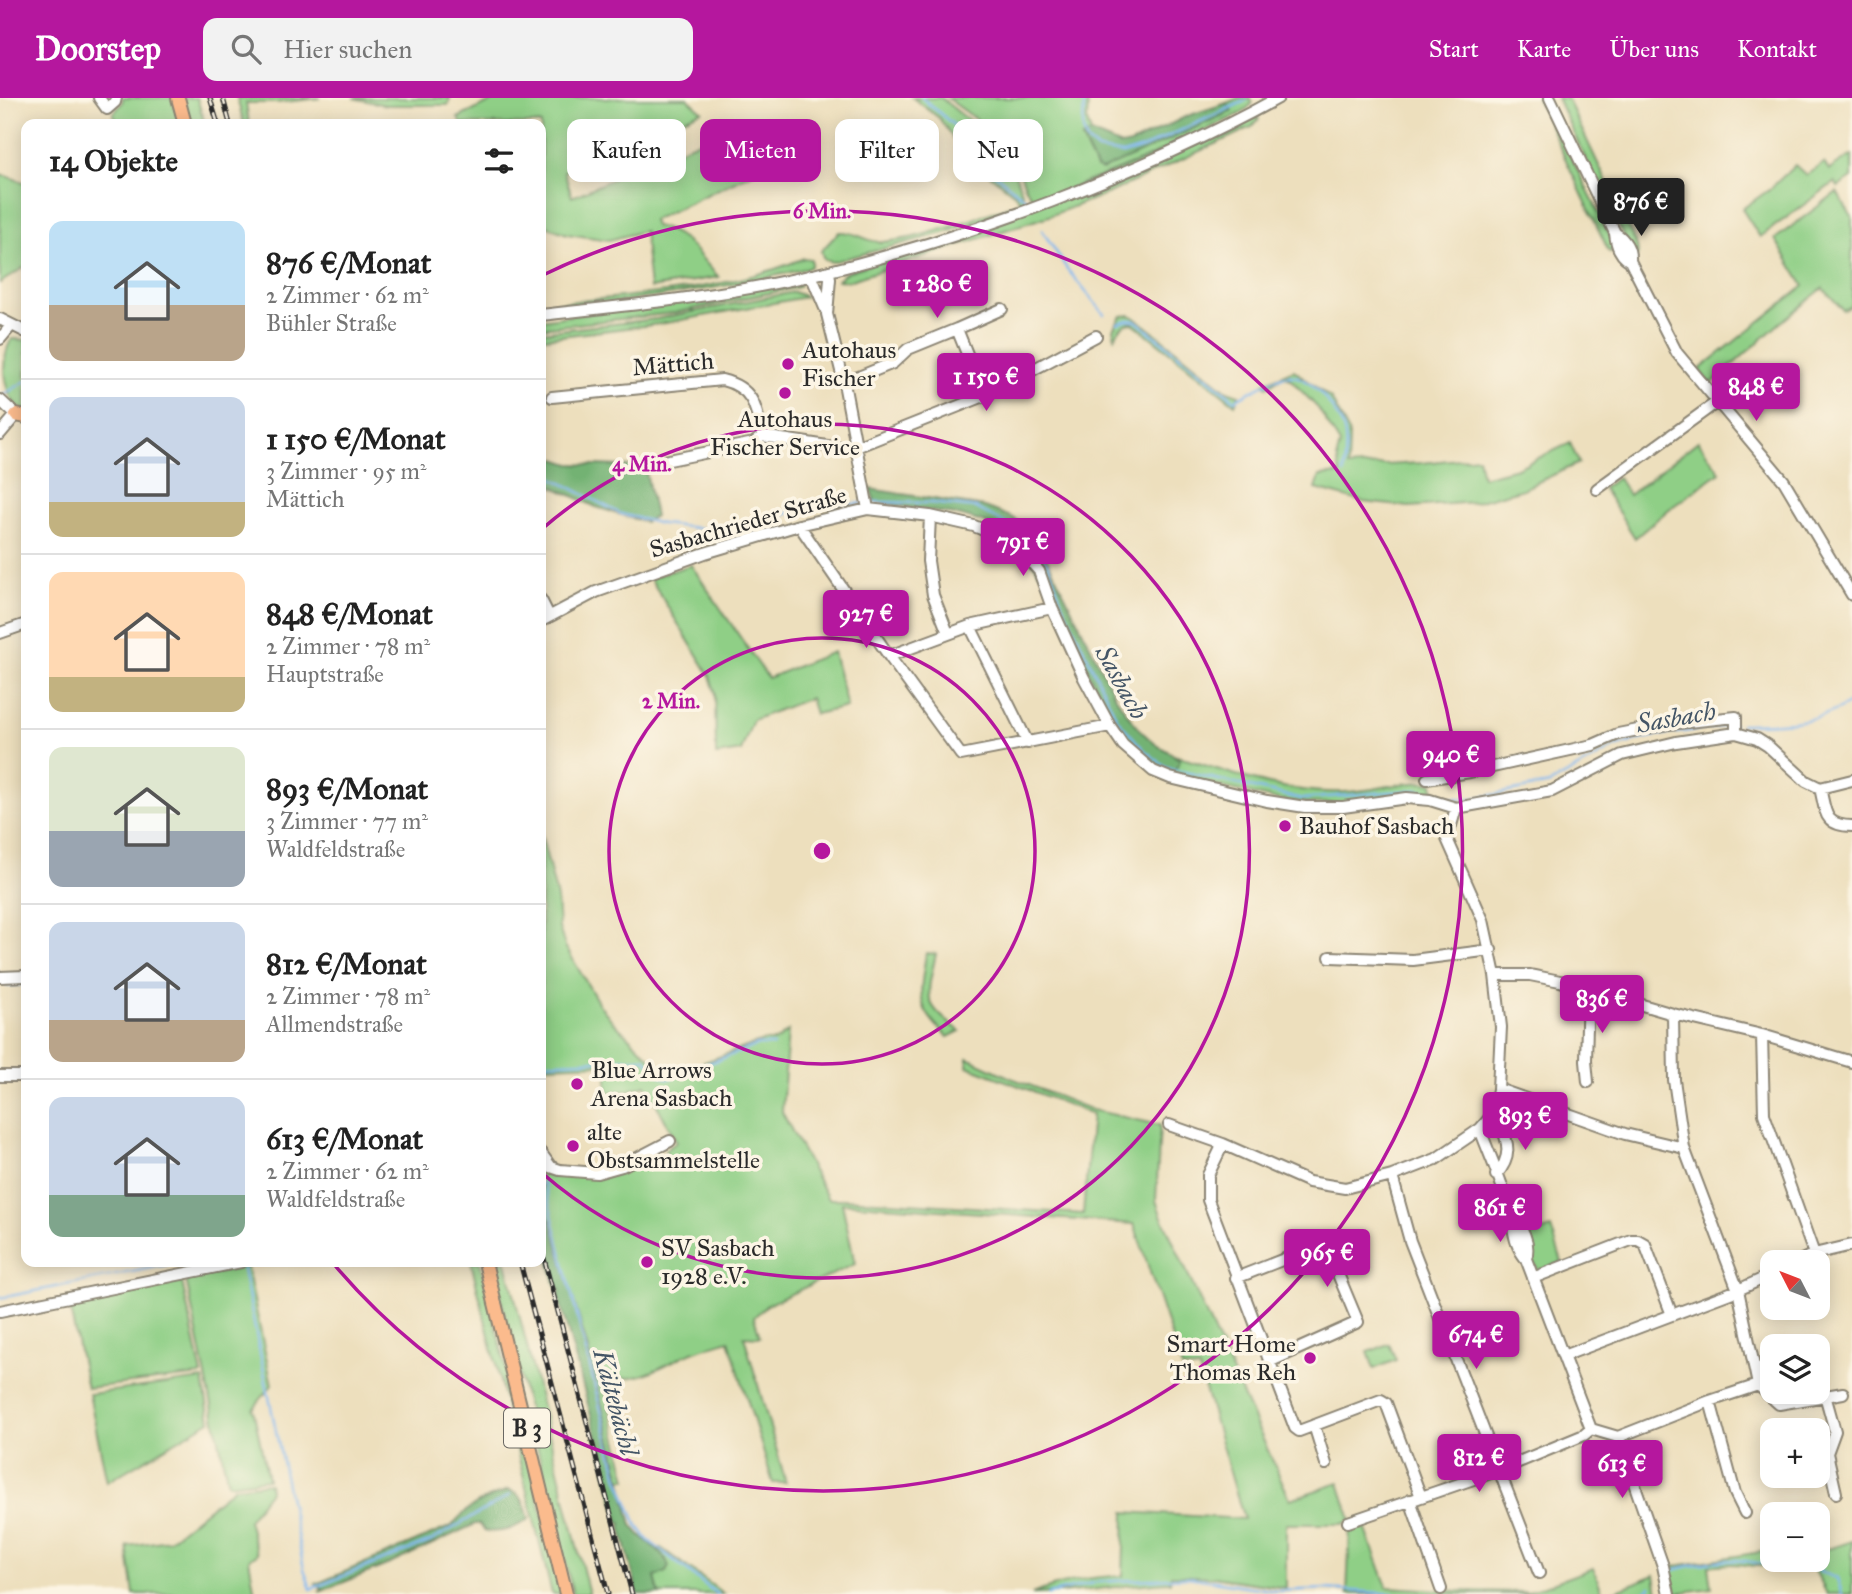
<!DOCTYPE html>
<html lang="de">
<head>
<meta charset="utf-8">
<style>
	:root { --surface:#fff; --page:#f2f2f2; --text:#222; --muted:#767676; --line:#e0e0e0; --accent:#b5179e }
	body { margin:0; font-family:"IM FELL Great Primer",serif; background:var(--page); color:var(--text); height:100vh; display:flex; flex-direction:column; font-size:26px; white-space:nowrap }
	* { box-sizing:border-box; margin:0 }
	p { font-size:23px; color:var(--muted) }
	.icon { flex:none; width:38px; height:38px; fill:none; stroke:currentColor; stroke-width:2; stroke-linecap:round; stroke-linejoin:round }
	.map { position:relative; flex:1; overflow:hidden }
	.panel { position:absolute; left:21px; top:21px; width:525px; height:1148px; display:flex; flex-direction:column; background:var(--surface); border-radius:14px; box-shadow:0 4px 18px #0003 }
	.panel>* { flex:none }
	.top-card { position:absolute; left:567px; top:21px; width:665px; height:63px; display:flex; gap:14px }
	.needle { width:46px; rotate:312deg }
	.tools { position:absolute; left:1760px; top:1152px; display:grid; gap:14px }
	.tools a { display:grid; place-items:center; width:70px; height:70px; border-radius:14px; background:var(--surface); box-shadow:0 4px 18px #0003; font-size:35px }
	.price { position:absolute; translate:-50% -60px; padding:0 16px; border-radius:7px; background:var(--accent); color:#fff; font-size:23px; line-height:46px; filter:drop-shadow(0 2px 4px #0008) }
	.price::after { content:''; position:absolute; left:50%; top:42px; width:21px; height:16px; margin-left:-10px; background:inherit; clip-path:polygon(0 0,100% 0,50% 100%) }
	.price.selected { background:#222; color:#fff }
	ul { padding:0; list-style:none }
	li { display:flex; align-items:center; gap:21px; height:175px; padding:0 28px }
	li+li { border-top:2px solid var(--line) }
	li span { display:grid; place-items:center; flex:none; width:196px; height:140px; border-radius:14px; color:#555 }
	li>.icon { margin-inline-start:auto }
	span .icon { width:84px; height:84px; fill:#fffc; stroke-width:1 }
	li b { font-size:30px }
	h2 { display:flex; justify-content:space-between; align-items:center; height:84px; padding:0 28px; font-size:30px }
	.pill { padding:0 24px; border-radius:14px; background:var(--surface); box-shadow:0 4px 18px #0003; font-size:24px; line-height:63px }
	.pill.selected { background:var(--accent); color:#fff }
	header { display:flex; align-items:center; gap:42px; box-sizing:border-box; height:98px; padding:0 35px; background:var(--accent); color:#fff }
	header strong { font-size:33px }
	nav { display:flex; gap:38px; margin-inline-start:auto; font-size:24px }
	.search { width:490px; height:63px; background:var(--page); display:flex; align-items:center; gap:18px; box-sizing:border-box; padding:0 24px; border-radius:14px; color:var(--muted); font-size:26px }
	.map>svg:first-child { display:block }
	.green { fill:#8fcf86; stroke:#5d7d58; stroke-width:2 }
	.forest { fill:#73b273; stroke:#4f6e4f; stroke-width:2 }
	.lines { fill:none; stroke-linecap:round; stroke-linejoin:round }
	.stream { stroke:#7fb6ee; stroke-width:2.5 }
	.minor-casing { stroke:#8c8574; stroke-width:14 }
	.major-casing { stroke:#8c8574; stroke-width:16 }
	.minor { stroke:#fff; stroke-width:10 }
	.major { stroke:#fbbb8d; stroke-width:12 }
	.rail-casing { stroke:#2b2b2b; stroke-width:5 }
	.rail { stroke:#fcf5e5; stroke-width:2.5; stroke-dasharray:8; stroke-linecap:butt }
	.ring { fill:none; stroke:#b5179e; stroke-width:3.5 }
	.poi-dot { fill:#b5179e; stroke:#fcf5e5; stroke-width:2.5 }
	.labels { text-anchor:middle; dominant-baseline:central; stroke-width:7; stroke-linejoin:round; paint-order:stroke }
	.shield { fill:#fcf5e5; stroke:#6a6863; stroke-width:2 }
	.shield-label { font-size:23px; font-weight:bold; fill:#2b2b2b }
	.poi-label { font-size:24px; fill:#2b2b2b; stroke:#fcf5e5; text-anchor:start }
	.street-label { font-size:24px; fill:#2b2b2b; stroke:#fcf5e5 }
	.water-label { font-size:26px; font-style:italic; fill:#456; stroke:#fcf5e5 }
	.centre { fill:#b5179e; stroke:#fcf5e5; stroke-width:3.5 }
	.ring-label { font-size:21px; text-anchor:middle; font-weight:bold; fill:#b5179e; stroke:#fcf5e5; stroke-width:7; stroke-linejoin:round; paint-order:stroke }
</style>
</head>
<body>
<header>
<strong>Doorstep</strong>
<div class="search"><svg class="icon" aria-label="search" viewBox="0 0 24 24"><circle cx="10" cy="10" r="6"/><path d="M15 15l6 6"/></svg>Hier suchen</div>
<nav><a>Start</a><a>Karte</a><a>Über uns</a><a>Kontakt</a></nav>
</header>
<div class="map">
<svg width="1852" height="1496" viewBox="0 0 1852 1496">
	<rect width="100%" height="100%" fill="#fcf5e5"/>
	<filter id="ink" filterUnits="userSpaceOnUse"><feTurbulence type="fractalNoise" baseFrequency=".0143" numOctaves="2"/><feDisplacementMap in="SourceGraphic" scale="14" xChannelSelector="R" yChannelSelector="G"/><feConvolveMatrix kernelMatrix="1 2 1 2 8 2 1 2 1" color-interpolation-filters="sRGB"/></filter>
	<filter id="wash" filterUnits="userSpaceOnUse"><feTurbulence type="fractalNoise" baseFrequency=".00686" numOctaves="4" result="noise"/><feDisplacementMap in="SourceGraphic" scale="28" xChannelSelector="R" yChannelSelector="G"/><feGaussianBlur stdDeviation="1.57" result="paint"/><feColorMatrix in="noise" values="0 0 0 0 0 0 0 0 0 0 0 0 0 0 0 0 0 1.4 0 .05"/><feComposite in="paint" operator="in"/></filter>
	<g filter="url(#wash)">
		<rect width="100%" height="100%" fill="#eddfbd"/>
		<path class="green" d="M123 0H172L180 26H119L113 16 122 5Z
			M184 0H197L205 26H191Z
			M237 0H321L276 5H246L249 26H244Z
			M353 0H450L448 7H386Z
			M499 0H687L702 13 564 73 572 99 724 32 767 68 653 122 655 128C689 135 696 157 719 179L650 190 644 133 609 142 567 136 541 126V26H462L458 20Z
			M913 0H941L994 43 1010 62 1025 103 1022 109 944 135 832 164 824 162 821 153 839 134C856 133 867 144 880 144 919 143 982 117 1021 104L1015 96 966 59 939 20Z
			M947 0H1088L1087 23 1091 35 1082 41 1096 70 1231 12 1227 5 1239 0H1250L1252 6 1242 15 1142 62 1038 103C1023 95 1022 74 1014 60 1000 34 969 17 947 0Z
			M1537 0H1542L1615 148 1611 154H1609Z
			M1557 0H1567L1637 148 1638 158 1635 159 1600 92Z
			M1255 18 1259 21 1252 29 1109 95 1049 118 848 183 838 182 846 174 931 148Z
			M1852 57V80L1838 89 1835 84 1760 139 1742 111 1770 91 1795 67 1806 77 1824 65 1829 72Z
			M0 76 26 85V168L0 185Z
			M1837 94 1852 119V207L1843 212 1823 190 1780 225 1711 286 1699 272 1804 188 1775 141Z
			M804 160 811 161V168L808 170C720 192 631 203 541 213V207C628 197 723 195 804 160Z
			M793 185 800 187 798 189 674 215 541 230V222Z
			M794 194 806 199 660 226 543 240V234L657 221Z
			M1130 217 1145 227 1227 293 1239 297 1235 306 1133 225C1123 225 1119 231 1115 239L1113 231 1121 218Z
			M12 241 26 242V313C0 302 0 258 12 241Z
			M1294 272 1331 301 1349 335 1348 369 1421 365 1478 359 1482 379 1517 370 1570 345 1579 365 1523 391 1476 404 1409 409 1363 404 1316 391 1320 378 1340 376 1337 358 1340 346 1318 310 1289 280 1282 279 1267 289 1264 285Z
			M1698 343 1720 374 1668 412 1635 440 1603 390 1618 380 1629 397Z
			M691 467 768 580 833 554 847 609 815 616 810 600 753 622 741 653 716 657 715 594 710 578 650 480Z
			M1177 658C1232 676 1287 697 1346 694 1376 693 1403 682 1433 685L1434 699 1340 706 1307 705 1273 701 1167 676 1180 663Z
			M541 736 557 800 559 830 565 848 599 906 613 924 660 969 668 974H677L763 943H776L788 933 782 1014 828 1101H843L1083 1116 1092 1016 967 968 968 960 1009 979 1092 1012 1160 1027 1156 1102 1161 1117 1290 1401 1339 1385 1351 1422 1343 1426H1286V1490L1213 1479 1171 1477 1170 1484C1124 1486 1078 1496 1032 1496 1063 1484 1090 1478 1123 1478L1125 1414 1244 1421 1199 1271 1182 1270 1134 1126 842 1105 855 1166 767 1207 754 1219 760 1239 744 1238 786 1385H773L729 1242C713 1247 695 1252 681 1259 654 1273 633 1286 601 1278L627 1381H621L588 1252 545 1115 541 1116V1064L551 1073 600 1079 655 1056 663 1064 668 1061 665 1052 677 1044 646 987 626 993 607 994V966L541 968Z
			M926 855 936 856C926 901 922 905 960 933L948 939C914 908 920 898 926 855Z
			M1551 1130 1562 1164 1539 1173 1533 1164 1529 1138Z
			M471 1164H480L562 1496H552Z
			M492 1164H506L589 1496H573Z
			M247 1169 272 1287 253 1311 268 1381 228 1386 186 1181Z
			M182 1184 202 1277 87 1290 69 1207Z
			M1389 1246 1396 1262 1374 1271 1368 1254Z
			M203 1281 210 1323 107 1384 89 1296Z
			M269 1385 270 1393 248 1422 257 1456 249 1461 255 1496H134L127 1448 169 1442 235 1389Z
			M1362 1421 1387 1489 1458 1493 1528 1494 1593 1470 1603 1496H1347L1350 1428Z
			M1852 1443V1496H1827L1809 1461H1818V1447L1828 1451Z
			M661 1450 724 1496H659L655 1479 666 1461 659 1455Z
			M1773 1452V1461H1781C1766 1473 1749 1466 1731 1466 1724 1466 1716 1467 1709 1468L1712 1490 1676 1495 1669 1469Z
			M1655 1477 1658 1496H1607Z"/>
		<path class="forest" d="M1227 5 1232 13 1102 72 1096 70 1082 40 1091 35 1121 48 1131 46 1187 18Z
			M541 356 570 366 645 369 655 418 645 424 596 409 541 383Z
			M870 391 985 409 1011 419 1024 428 1042 451 1115 598C1126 614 1137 631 1152 643 1160 651 1174 654 1180 663L1176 670 1167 676 1158 672 1128 645 1112 622 1079 557 1051 491 1014 439 992 427 962 418 875 404Z
			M545 1115 551 1123 588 1252 632 1427C642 1443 663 1452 669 1468L666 1474 655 1479 659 1496H638L621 1429 622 1425 619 1424 605 1370 607 1366 604 1365 558 1197 560 1195 559 1190H556L541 1131V1116Z
			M509 1392C523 1396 525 1408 529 1421 514 1431 503 1435 485 1433L479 1426H475L392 1465 319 1494 323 1492 316 1486 452 1428C466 1408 487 1400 509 1392Z"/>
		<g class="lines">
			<path class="stream" d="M922 0 957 30 970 56 1027 102
				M1084 0 1083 32 1087 43 1098 52 1123 56 1143 50 1247 2
				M1042 132 1067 171 1104 216
				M1118 225 1128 222 1136 223 1235 302C1251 294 1271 280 1289 278 1311 276 1339 315 1344 333 1348 345 1344 364 1344 376
				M0 299 26 283
				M541 374 621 416 662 426 714 432 799 412 863 405
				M869 404 931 405 976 410 1018 432 1048 466 1062 506 1117 621 1144 652 1167 670 1302 701 1417 692 1449 700 1471 701 1550 686 1616 648 1658 637 1734 627
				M1741 626C1784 625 1814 627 1852 604
				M7 888 26 886
				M541 965 645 960 657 975 667 981 758 947H773
				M541 1085 544 1086 618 1380 637 1427 648 1442 717 1496
				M243 1171 304 1471 311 1491 431 1443 510 1397
				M0 1200 182 1164
				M1814 1461 1820 1474 1837 1480 1842 1496
				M1673 1472C1696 1466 1723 1460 1746 1463 1756 1465 1765 1467 1774 1461
				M1048 1496 1097 1484 1188 1479 1276 1493 1326 1491 1395 1496
				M1642 1496 1651 1489"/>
		</g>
	</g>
	<g filter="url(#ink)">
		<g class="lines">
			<defs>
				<path id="minor" d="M99 0 107 11 115 4 116 0
					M1550 0 1615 135C1625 141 1631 151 1630 163L1677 255 1784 383 1852 497
					M1615 135C1616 146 1619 157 1630 163
					M829 173 830 181 827 216 844 285 868 411
					M811 177 825 210
					M541 217C632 207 724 198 813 177 969 140 1138 77 1278 0
					M0 221 26 234
					M957 231 1002 211
					M0 241 11 228
					M844 285 893 265 908 251 957 231 984 298
					M552 299 722 282C754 290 756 309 762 338L754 345 654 365
					M0 302 16 317 0 336
					M762 338 847 351 856 349 984 298 1096 238
					M1597 391 1717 304
					M930 418 928 463 933 497 948 535
					M799 427 889 558 961 657 1110 628
					M541 502 549 518
					M541 523 596 494 705 455 799 427 868 411 930 418 974 428 1013 444 1039 473 1052 510 1084 580 1110 628 1123 647 1153 673 1170 680 1267 703 1305 709H1343L1407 700 1430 702 1456 710 1552 693 1622 657 1676 644 1736 635 1757 641 1768 648 1806 683 1820 690 1852 682
					M970 528 1028 645
					M0 535 26 526
					M889 558 970 528 1052 510
					M1427 681 1470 674 1593 647 1618 636 1668 626 1736 619V635
					M1820 690C1826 713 1823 728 1852 728
					M1330 859 1413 862 1491 852
					M1495 877H1530L1560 883 1673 916 1762 937 1852 964
					M0 879 26 878
					M1762 937 1764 1016 1814 1156
					M0 978H26
					M1588 984 1586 963 1588 892
					M1498 991 1625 1036 1684 1050
					M1169 1027 1223 1046 1309 1084 1345 1090 1392 1078 1436 1061 1480 1031 1493 1016 1498 991 1501 929 1495 877 1483 822 1447 741 1456 710
					M1480 1031C1490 1059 1504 1087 1510 1115 1515 1134 1513 1145 1526 1161L1591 1331
					M1223 1046 1208 1077V1102L1295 1330 1299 1333 1381 1302 1386 1305 1421 1399
					M541 1055 551 1069 560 1072 597 1075 622 1068 670 1043
					M1496 1077C1512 1060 1509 1045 1500 1025
					M1392 1078 1410 1143 1539 1475
					M1511 1116C1522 1130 1531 1143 1526 1161
					M1798 1164 1814 1156 1852 1147
					M1236 1180 1325 1145 1358 1224 1269 1264
					M1533 1180 1631 1142H1638L1645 1146 1672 1217
					M0 1213 241 1164
					M1563 1258 1738 1192 1773 1176
					M1755 1272 1773 1265
					M1758 1287 1779 1306 1843 1295
					M1825 1297 1835 1333 1827 1355 1836 1395
					M1710 1303 1735 1395 1745 1415
					M1314 1327 1326 1366
					M1591 1331 1618 1339
					M1618 1339 1710 1303 1758 1287 1738 1192 1684 1050 1674 982 1673 916
					M1618 1339 1663 1468 1669 1496
					M1410 1402 1441 1491
					M1348 1424 1497 1373 1584 1337 1591 1331"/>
				<path id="major" d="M178 0 185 26
					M16 317 26 319
					M485 1164 566 1496"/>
			</defs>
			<use href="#minor" class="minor-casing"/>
			<use href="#major" class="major-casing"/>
			<use href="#minor" class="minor"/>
			<use href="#major" class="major"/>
			<defs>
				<path id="rail" d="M210 0 218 26
					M223 0 230 26
					M541 1149 632 1496
					M520 1164 608 1496"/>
			</defs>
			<use href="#rail" class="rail-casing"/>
			<use href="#rail" class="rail"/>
		</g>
	</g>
	<g class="ring">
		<circle cx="822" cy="753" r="213"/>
		<path d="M542 431A427 427 0 1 1 542 1075"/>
		<path d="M541 178A640 640 0 1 1 332 1164"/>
	</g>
	<g class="poi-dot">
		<circle cx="788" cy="266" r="7"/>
		<circle cx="785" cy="295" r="7"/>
		<circle cx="1285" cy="728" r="7"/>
		<circle cx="577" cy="986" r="7"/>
		<circle cx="573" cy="1048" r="7"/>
		<circle cx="647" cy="1164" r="7"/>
		<circle cx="1310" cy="1260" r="7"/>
	</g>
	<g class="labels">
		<rect class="shield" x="504" y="1310.5" width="46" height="39" rx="5"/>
		<g class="shield-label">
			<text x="527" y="1330">B 3</text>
		</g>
		<g class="poi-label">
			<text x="802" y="252">Autohaus<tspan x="802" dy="28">Fischer</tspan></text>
			<text x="785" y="321" text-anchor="middle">Autohaus<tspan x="785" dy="28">Fischer Service</tspan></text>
			<text x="1299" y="728">Bauhof Sasbach</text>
			<text x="591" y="972">Blue Arrows<tspan x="591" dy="28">Arena Sasbach</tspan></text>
			<text x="587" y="1034">alte<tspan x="587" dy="28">Obstsammelstelle</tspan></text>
			<text x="661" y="1150">SV Sasbach<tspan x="661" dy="28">1928 e.V.</tspan></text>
			<text x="1296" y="1246" text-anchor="end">Smart Home<tspan x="1296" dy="28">Thomas Reh</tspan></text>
		</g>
		<g class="street-label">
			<text transform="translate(673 266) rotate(-5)">Mättich</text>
			<text transform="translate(748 424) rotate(-16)">Sasbachrieder Straße</text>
		</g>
		<g class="water-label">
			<text transform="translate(1122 584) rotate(61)">Sasbach</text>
			<text transform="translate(1676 619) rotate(-10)">Sasbach</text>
			<text transform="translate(616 1304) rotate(75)">Kältebächl</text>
		</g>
	</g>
	<circle cx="822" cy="753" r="10" class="centre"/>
	<g class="ring-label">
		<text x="822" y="120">6 Min.</text>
		<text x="642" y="373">4 Min.</text>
		<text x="671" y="610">2 Min.</text>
	</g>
</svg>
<div class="tools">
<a><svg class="needle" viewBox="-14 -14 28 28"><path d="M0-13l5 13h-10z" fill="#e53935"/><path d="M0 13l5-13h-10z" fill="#767676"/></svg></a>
<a><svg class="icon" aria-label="layers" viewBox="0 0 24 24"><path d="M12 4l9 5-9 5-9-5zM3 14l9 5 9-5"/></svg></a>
<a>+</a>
<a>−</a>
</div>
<b class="price selected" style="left:1641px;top:140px">876 €</b>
<b class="price" style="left:937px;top:222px">1 280 €</b>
<b class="price" style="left:986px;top:315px">1 150 €</b>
<b class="price" style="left:1756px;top:325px">848 €</b>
<b class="price" style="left:1023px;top:480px">791 €</b>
<b class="price" style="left:866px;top:552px">927 €</b>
<b class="price" style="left:1451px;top:693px">940 €</b>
<b class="price" style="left:1602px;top:937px">836 €</b>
<b class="price" style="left:1525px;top:1054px">893 €</b>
<b class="price" style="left:1500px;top:1146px">861 €</b>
<b class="price" style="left:1327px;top:1191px">965 €</b>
<b class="price" style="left:1476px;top:1273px">674 €</b>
<b class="price" style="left:1479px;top:1396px">812 €</b>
<b class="price" style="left:1622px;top:1402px">613 €</b>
<div class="top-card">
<a class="pill">Kaufen</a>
<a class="pill selected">Mieten</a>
<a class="pill">Filter</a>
<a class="pill">Neu</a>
</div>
<section class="panel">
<h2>14 Objekte<svg class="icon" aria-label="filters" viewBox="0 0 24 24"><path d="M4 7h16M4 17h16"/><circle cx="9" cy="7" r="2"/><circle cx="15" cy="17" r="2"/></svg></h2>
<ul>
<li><span style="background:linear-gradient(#bfe0f5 60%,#b9a48a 0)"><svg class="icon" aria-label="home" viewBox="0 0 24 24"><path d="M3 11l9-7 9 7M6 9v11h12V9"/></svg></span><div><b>876 €/Monat</b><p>2 Zimmer · 62 m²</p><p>Bühler Straße</p></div></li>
<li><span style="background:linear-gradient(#c9d6e8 75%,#c2b280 0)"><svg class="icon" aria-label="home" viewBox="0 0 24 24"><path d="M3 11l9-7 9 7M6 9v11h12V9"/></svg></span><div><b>1 150 €/Monat</b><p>3 Zimmer · 95 m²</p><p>Mättich</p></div></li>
<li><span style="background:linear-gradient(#ffd9b3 75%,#c2b280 0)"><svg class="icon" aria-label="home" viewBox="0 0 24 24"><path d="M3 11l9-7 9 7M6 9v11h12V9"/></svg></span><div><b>848 €/Monat</b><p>2 Zimmer · 78 m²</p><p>Hauptstraße</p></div></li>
<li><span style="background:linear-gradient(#dfe7d0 60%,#9aa5b1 0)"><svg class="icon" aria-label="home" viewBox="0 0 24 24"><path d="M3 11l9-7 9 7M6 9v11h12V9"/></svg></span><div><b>893 €/Monat</b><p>3 Zimmer · 77 m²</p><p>Waldfeldstraße</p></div></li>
<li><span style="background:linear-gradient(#c9d6e8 70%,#b9a48a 0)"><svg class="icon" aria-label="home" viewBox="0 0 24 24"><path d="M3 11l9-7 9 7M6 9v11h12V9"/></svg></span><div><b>812 €/Monat</b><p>2 Zimmer · 78 m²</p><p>Allmendstraße</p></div></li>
<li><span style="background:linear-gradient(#c9d6e8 70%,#7fa58c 0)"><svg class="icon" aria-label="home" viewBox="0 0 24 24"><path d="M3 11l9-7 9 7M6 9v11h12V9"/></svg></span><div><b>613 €/Monat</b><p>2 Zimmer · 62 m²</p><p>Waldfeldstraße</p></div></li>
</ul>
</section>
</div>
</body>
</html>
